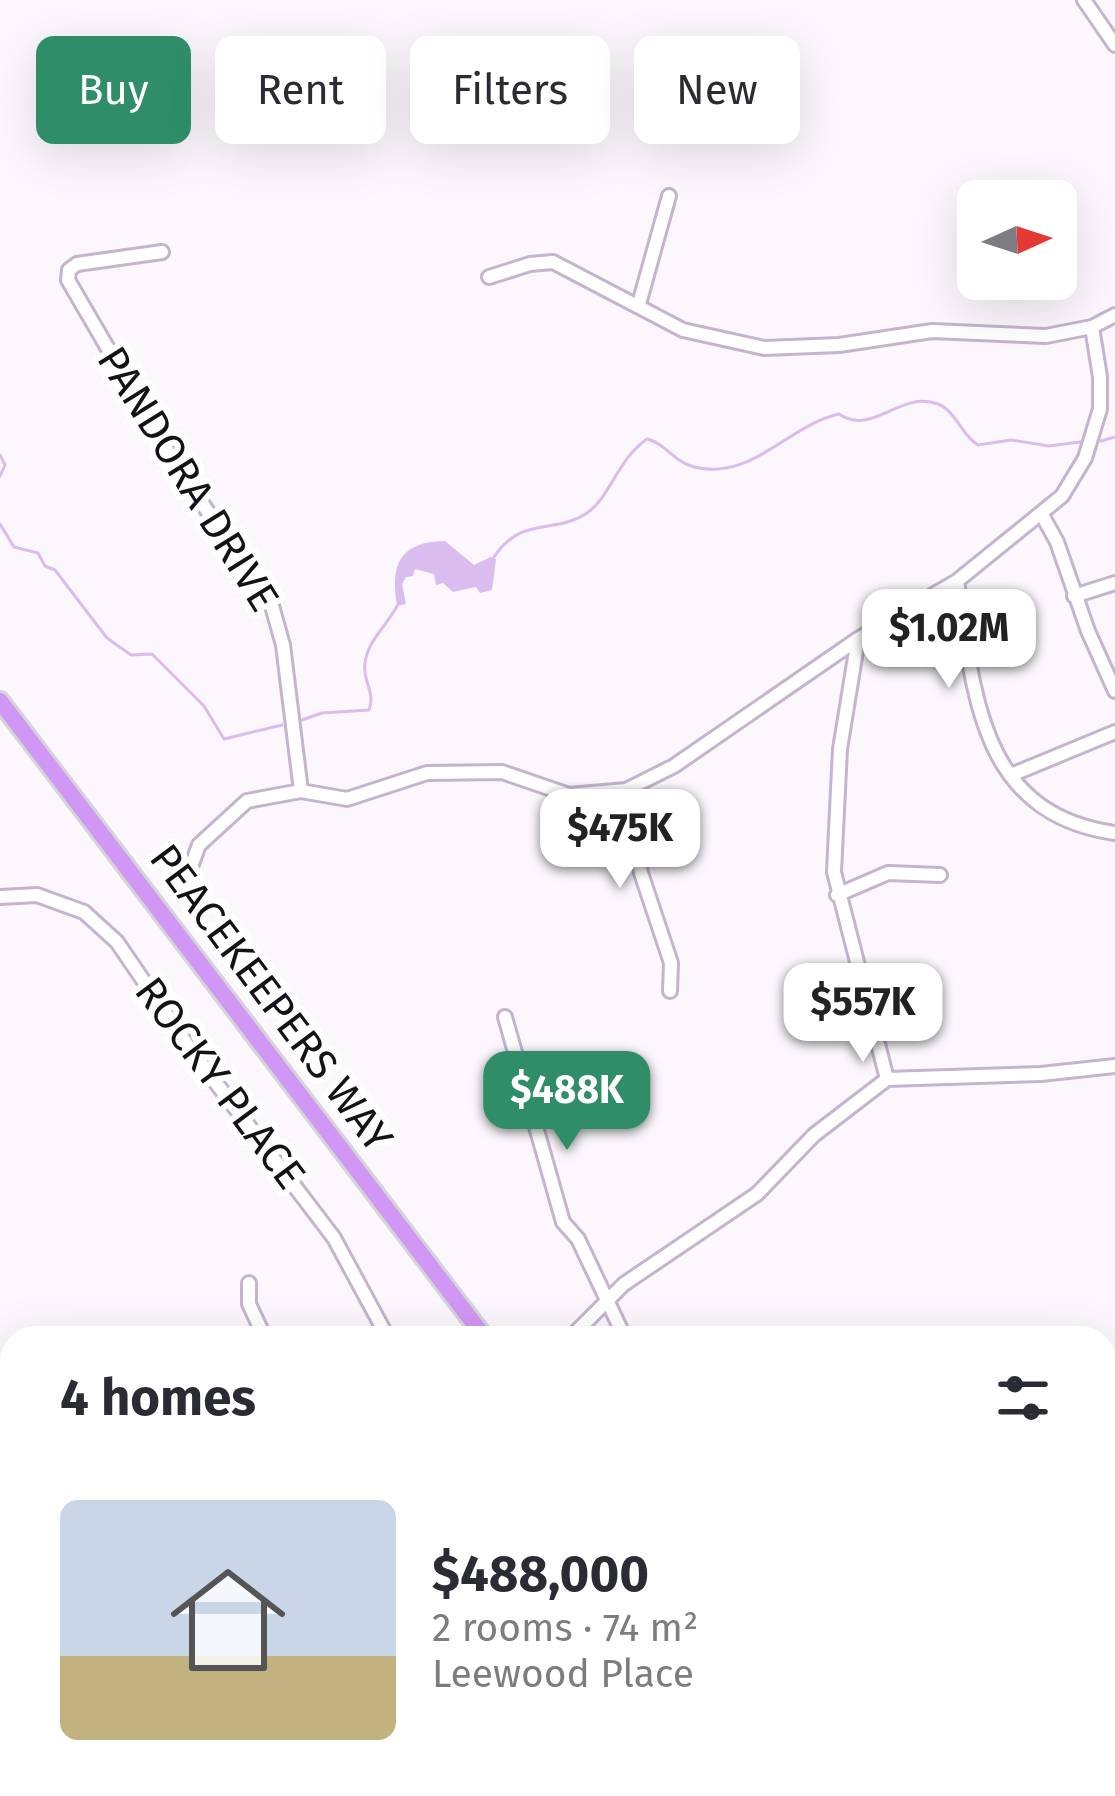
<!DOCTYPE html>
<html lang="en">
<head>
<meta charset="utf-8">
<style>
	:root { --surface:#fff; --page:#f2f2f3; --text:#2b2b33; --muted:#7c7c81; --accent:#2f8e67 }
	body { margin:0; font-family:"Fira Sans",sans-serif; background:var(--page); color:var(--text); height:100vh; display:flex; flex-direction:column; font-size:45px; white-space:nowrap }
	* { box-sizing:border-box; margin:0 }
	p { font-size:39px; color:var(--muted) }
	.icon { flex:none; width:66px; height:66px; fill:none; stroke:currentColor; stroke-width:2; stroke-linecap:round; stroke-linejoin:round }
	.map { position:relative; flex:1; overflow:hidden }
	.drawer { position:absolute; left:0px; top:1326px; width:1116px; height:471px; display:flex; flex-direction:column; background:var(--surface); border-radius:36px 36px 0 0; box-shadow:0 12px 48px #0002 }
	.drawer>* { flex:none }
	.guide { position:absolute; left:36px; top:36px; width:1044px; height:108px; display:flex; gap:24px }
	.needle { width:78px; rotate:87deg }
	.buttons { position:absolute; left:957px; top:180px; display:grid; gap:24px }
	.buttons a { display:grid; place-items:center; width:120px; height:120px; border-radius:18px; background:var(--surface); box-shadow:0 12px 48px #0002; font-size:60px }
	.price { position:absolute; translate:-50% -102px; padding:0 27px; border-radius:24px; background:#fff; color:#222; font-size:39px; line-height:78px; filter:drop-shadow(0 3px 6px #0008) }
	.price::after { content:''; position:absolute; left:50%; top:72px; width:36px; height:27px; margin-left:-18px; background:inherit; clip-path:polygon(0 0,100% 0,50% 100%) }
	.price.on { background:var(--accent); color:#fff }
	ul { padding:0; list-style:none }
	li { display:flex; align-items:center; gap:36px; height:300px; padding:0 60px }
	li span { display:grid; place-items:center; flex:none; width:336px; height:240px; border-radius:18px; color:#555 }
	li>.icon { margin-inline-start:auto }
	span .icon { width:144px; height:144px; fill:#fffc; stroke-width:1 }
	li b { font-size:51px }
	h2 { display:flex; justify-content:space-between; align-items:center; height:144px; padding:0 60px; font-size:51px }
	.chip { padding:0 42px; border-radius:18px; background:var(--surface); box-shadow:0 12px 48px #0002; font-size:42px; line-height:108px }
	.chip.on { background:var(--accent); color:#fff }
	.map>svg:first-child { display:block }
	.green { fill:#eed7fd }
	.water { fill:#dabcee }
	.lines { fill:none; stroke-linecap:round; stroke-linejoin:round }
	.stream { stroke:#dabcee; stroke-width:3 }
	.minor-casing { stroke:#c4b4ce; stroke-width:18 }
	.highway-casing { stroke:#d5d4d6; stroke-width:22 }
	.minor { stroke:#fff; stroke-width:12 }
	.highway { stroke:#d197f4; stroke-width:16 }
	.labels { text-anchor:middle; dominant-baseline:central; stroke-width:12; stroke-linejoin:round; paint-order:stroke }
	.street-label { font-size:42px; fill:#161019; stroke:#fff }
</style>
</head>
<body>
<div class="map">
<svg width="1115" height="1796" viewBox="0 0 1115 1796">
	<rect width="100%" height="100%" fill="#fbf7fd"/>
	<path class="green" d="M0 1631H12V1785H1019L1031 1796H0Z"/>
	<path class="water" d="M445 541 474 565 491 557 496 559 492 590 480 593 476 587 453 592 443 583 436 585 434 574 415 569 413 576 406 577 402 584 406 604 397 606C390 562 401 542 445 541Z"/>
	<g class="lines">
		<path class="stream" d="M1101 441 1115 437
			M0 455 5 465 0 476
			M0 524 14 547 38 553 45 566 55 570 107 638 131 655 152 654 204 706 224 739 282 725
			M494 557C522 515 554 535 587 513 611 496 617 460 647 439 665 443 674 462 694 467 753 481 788 425 839 414 872 437 900 390 938 404 956 411 962 436 978 445L1011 440 1049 446 1080 442
			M299 721 322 713 369 710C376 692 362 681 365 663 368 640 386 627 397 606"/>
		<defs>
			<path id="minor" d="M1084 0 1115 45
				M162 252 77 264 69 270 68 280 174 462 272 606 283 645 301 791
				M489 277 530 264 553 262 683 330 764 348 839 345 932 331 1046 336 1092 327
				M639 304 669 196
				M1041 513 1057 542 1088 631 1115 691
				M957 581C974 691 978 814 1115 833
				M1074 596 1115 583
				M858 639 840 749 834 872 887 1079
				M1011 775 1115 732
				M626 790 641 873 671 963 670 991
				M189 872 199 845 247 801 301 791 347 799 427 773 502 772 569 795 626 790 674 766 858 639 957 581 1062 496 1085 458 1100 409V377L1092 327 1115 315
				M837 895 888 873 940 875
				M0 897 37 895 84 912 117 942 188 1046 334 1238 388 1338
				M505 1017 563 1222 578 1239 625 1338
				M249 1283V1304L265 1338
				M570 1338 624 1284 757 1194 814 1135 887 1079 1041 1074 1115 1066
				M0 1413H12
				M0 1532 12 1533"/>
			<path id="highway" d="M0 701 485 1338
				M1055 1785 1067 1796
				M1076 1785 1094 1796"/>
		</defs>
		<use href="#minor" class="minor-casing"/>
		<use href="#highway" class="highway-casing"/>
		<use href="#minor" class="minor"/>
		<use href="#highway" class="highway"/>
	</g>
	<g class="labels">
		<g class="street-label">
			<text transform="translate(188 479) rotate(58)">PANDORA DRIVE</text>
			<text transform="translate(271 998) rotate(53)">PEACEKEEPERS WAY</text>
			<text transform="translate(220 1083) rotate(53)">ROCKY PLACE</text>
		</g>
	</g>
</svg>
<div class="buttons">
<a><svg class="needle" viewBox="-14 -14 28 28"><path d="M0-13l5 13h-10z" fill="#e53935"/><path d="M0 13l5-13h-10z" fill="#7c7c81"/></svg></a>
</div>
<b class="price" style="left:949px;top:691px">$1.02M</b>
<b class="price" style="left:620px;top:891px">$475K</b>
<b class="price" style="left:863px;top:1065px">$557K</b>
<b class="price on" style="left:567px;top:1153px">$488K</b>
<div class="guide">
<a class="chip on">Buy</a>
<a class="chip">Rent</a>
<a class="chip">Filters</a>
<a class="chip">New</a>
</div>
<section class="drawer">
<h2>4 homes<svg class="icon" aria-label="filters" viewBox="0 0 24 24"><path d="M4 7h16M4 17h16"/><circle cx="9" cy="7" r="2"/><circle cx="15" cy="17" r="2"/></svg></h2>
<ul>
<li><span style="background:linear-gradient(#c9d6e8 65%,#c2b280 0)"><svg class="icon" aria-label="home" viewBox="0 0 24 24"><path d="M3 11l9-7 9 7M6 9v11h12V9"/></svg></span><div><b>$488,000</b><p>2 rooms · 74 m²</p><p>Leewood Place</p></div></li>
</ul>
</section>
</div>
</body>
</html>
